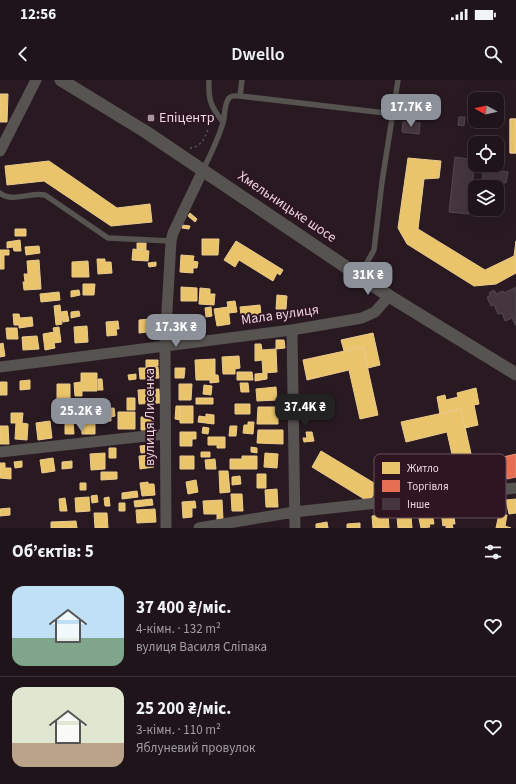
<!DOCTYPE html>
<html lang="uk">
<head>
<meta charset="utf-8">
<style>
	:root { --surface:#1f141a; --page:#2c2127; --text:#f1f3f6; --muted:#a19ea2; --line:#3c3339; --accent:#8c9099 }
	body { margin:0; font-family:"Source Sans 3",sans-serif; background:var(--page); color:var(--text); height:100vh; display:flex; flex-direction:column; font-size:15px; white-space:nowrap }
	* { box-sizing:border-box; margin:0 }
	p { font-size:13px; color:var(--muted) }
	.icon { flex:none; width:22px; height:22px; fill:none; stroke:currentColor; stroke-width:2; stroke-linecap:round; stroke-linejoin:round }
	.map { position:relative; height:448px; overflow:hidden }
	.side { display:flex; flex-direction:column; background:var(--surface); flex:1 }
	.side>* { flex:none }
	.needle { width:26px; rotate:278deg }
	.buttons { position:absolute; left:468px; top:12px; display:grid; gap:8px }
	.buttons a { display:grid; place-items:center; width:36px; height:36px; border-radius:8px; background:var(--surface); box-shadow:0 4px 16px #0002,0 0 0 1px var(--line); font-size:20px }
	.price { position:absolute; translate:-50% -34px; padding:0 9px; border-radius:8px; background:var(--accent); color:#fff; font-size:13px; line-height:26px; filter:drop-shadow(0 1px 2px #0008) }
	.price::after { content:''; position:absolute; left:50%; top:24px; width:12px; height:9px; margin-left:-6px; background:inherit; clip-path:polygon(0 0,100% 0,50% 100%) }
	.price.current { background:#222; color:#fff }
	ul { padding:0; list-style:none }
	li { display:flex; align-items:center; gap:12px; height:100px; padding:0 12px }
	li+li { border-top:1px solid var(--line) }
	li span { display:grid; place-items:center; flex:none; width:112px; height:80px; border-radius:12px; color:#555 }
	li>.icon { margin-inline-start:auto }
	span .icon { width:48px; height:48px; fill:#fffc; stroke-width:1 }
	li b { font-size:17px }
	h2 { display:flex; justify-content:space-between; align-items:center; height:48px; padding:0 12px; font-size:17px }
	.status { display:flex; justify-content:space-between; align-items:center; height:28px; padding:0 20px; background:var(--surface); direction:ltr }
	.status svg { height:11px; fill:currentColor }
	header { display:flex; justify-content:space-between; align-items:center; height:52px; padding:0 12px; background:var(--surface); font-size:18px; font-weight:600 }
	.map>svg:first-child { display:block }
	.homes { fill:#e9c46a; stroke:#eaca8d }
	.shops { fill:#e76f51; stroke:#e88e7c }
	.building { fill:#45363e; stroke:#54474d }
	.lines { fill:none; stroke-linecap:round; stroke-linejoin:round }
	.path { stroke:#5b5756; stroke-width:1.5; stroke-dasharray:2 3; stroke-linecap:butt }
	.service { stroke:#565351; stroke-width:5.5 }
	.minor { stroke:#565351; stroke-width:11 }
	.tertiary { stroke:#565351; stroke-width:13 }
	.poi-dot { fill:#a7959e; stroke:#2f1422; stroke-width:1.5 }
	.labels { text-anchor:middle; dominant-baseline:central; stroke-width:4; stroke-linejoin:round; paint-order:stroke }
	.poi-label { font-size:14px; fill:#ebd7e0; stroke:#2f1422; text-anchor:start }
	.street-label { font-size:14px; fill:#ebd7e0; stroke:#2f1422 }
	.key { fill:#2f1422; stroke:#674e5b; stroke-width:1 }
	.key-label { font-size:11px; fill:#ebd7e0 }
</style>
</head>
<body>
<div class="status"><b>12:56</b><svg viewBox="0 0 49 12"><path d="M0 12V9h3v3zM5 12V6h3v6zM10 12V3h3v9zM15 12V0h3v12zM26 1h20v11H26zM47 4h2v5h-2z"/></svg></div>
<header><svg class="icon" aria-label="back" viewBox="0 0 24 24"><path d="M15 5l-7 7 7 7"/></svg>Dwello<svg class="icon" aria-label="search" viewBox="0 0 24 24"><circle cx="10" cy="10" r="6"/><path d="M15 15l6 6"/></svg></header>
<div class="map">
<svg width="516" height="448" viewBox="0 0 516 448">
	<rect width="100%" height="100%" fill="#291a22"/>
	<path class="homes" d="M0 14H8L7 42H0Z
		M510 39H516V73H510Z
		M510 39H516V73H510Z
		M408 78 441 81 439 98 424 99 418 149 485 190 514 176 516 161V193L496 204 474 206 407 164 398 148Z
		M49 81 117 128 150 124 152 142 111 146 44 101 7 105 5 86Z
		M190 133 197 139 195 142 188 136Z
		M182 145 190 146 189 149 182 148Z
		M15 149H26V156H15Z
		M202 159H219L218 175H202Z
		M20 160 21 171H14L13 167 7 168V162Z
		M236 161 283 190 280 195 277 193 273 201 239 180 235 187 224 180Z
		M137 163H146V170L137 169Z
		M39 166 40 173 26 175 25 167Z
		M133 169 149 171 148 181 132 180Z
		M0 170H9V175H4V189H0Z
		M181 175 194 176 193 181 198 182 197 188H193V193L180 192Z
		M97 179H105V182H111L112 193 98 194Z
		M39 180 41 209 24 210 23 202H25L24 194H28L27 181Z
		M88 181 89 197H72V182Z
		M156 182V186L149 187 148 183Z
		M83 204H95L94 215H83Z
		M181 207 197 208V221H181Z
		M200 208 210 209V214H215L214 225 199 224Z
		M79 210 80 215 71 217V211Z
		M59 212 60 220 41 222 40 214Z
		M277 215 287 216 286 229H276Z
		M235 221 237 232 229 233 227 222Z
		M60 225 62 244 56 245 54 226Z
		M260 225 261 234 256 235 257 241 242 243 240 227Z
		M211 227 212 236 206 237 205 228Z
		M228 227 230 244 217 246 214 229Z
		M67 231 69 241 63 242 61 232Z
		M79 231 80 236 71 238V232Z
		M13 234H19L20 238 32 237 33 246 19 248V245H14Z
		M179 238 190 239 189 254 179 253Z
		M150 239V244H148V252L139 253V240Z
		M151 239H155V244H161L162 253H151Z
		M118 241 119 249H116L117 255 107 256 106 242Z
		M87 246 88 262 75 263 74 247Z
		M59 247 61 262 54 263 55 268 45 270 43 254 54 252 53 248Z
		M6 248H17L18 259H7Z
		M373 253 380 285 368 288 363 267 344 271 341 260Z
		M37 256 39 269 23 270 22 257Z
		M276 260H284L285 268 276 269Z
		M3 263 5 276 0 277V264Z
		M255 264H261L262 270 276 269 277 292 263 293 262 280 255 281Z
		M363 267 378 335 360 339 349 290 307 300 303 280Z
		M239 276 240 288 235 289V294H223L222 277Z
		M215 279V295H218L219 302 210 303V300H196L195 280Z
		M146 280H158V286L146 287Z
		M146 287H158L159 298 147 299Z
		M139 288H146V299H140Z
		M175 288H185L184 298H175Z
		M237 292H252L253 300H237Z
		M81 293H97V311H82V316H75L74 303 81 302Z
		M267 293V299L255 301V294Z
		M136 294V299L129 300 128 295Z
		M98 299H102L103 310H98Z
		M30 300V309L20 310V301Z
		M0 302H7V315H0Z
		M240 303H248L249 312H241Z
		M57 304H70V321H57Z
		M179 304H192L191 320H179Z
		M204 305 212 306 211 315 203 314Z
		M276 307 277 320 257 321 256 309Z
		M476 308 479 324 474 325 478 345 465 348 461 329 440 334 437 317 445 315 446 320 458 317 457 313Z
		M159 309 160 323 139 324 138 310Z
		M127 318H135V330H127Z
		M196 318H213V324H196Z
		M308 322 320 328 316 336 304 330Z
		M235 324H250V334H235Z
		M176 326H180V340L175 339Z
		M180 326H193V343H180Z
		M258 327H278V344H257Z
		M114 328 115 336 111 337V341L100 342 99 329Z
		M461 329 476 396 458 401 447 352 406 362 401 342Z
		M118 332H135V349H118Z
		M11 333H23L22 343 28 344 27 360 15 359 16 343H11Z
		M206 334 214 335V344L198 342 199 336 206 337Z
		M95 337V354H82L81 338Z
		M141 337H154L153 350H141Z
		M65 340H73L74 354H65Z
		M50 341 52 358 38 360 36 343Z
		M248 342H254L253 354 243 353 244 345H248Z
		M0 346H8L9 364H0Z
		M230 346H237L236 356H229Z
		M203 347 209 348 208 354 202 353Z
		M258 350H283V364L257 363Z
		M180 352H196V359H192V366H180Z
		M306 352H312L314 361 304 362 303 358H307Z
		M208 357H225V368H217V365H208Z
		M151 365V372L141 373 140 366Z
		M251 367 257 368V373L251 372Z
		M109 368H116V378H109Z
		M321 371 379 406 369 422 312 387Z
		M201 372H210V377H201Z
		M105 373V389L91 390 90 374Z
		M265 373 278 374 277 388 264 387Z
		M153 375 154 387 140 389 139 376Z
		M180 376H194V389H180Z
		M242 376H257V389H230V379H242Z
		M53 378 55 391 42 393 40 380Z
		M215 379 216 389H206L205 380Z
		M22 381V387L15 388 14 382Z
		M72 381V388L62 389V382Z
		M0 383H5V388H11V399L0 398Z
		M219 391H228L230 412 220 413Z
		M101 392H117V399L101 400Z
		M257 394H266V408H257Z
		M240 396 241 404 232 405V397Z
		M196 400 198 412 188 414 186 402Z
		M148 402V404H154L155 415 142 416 140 403Z
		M80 403H86V410H80Z
		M277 409 278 427H266L265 410Z
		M137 411 138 417 122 419V413Z
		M231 414H242L243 431H232Z
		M97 415 98 422 92 423 91 416Z
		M89 417 90 431 76 432 75 418Z
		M109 417 110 426H105L104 418Z
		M65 418 67 431H60L59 419Z
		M152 419 153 425 135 427 134 421Z
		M516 419V433L509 434 506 420Z
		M222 420 223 439 217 440V434H204L203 421Z
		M195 421 196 428H192V437L183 438 182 422Z
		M119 423H125V431H119Z
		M10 428V435L0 436V429Z
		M155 429 156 442 137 443 136 430Z
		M453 430 455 444H452L453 448H446V445L443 446 441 432Z
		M432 432 434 444H429L430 447 421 448 418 434Z
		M94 433H107L108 448H95Z
		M405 433V436H411L412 448H398L397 437H401V434Z
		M388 434 389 448H373L372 436Z
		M499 434 507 435 505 446 511 448H496Z
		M76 441 77 448H51V442Z
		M327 442 328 448H316V444Z
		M360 443V448H347V444Z"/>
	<path class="shops" d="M516 374V397L507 399 503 377Z"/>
	<path class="building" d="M459 37H465L464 46 458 45Z
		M403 42 420 43 419 54 402 52Z
		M455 77 475 80 469 134 449 132Z
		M483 89 508 92 506 103 482 101Z
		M516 207V246L512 238 505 241 502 233 498 234 494 225 491 226 487 217 490 216 489 213 494 210 496 214 503 211 504 213Z"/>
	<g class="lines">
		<path class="path" d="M190 68C205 67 208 49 211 37"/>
		<path class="service" d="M209 0C208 20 211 27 223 42
			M240 16 242 0
			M203 90C211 74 218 59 223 43 225 36 224 24 229 18 231 15 237 16 240 16L394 34
			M0 113C12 123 30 112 45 115L108 158 171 161
			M360 195 374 170 382 102 398 0"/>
		<path class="minor" d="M0 71 36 0
			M292 250 295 448
			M0 287 292 250 362 238 375 232 389 216
			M0 372 165 354
			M166 448 165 266 171 161 173 153 203 90
			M199 448 294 432 516 408"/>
		<path class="tertiary" d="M61 0 146 52 389 216 516 294"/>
	</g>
	<rect class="poi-dot" x="147" y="34" width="8" height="8" rx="2"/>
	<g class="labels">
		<g class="poi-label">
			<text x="159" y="38">Епіцентр</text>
		</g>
		<g class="street-label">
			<text transform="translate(287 127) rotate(34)">Хмельницьке шосе</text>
			<text transform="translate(280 235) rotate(-8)">Мала вулиця</text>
			<text transform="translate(150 337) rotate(-90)">вулиця Лисенка</text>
		</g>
	</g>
	<rect x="374" y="374" width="132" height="64" rx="6" class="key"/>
	<rect x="382" y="382" width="18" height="12" fill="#e9c46a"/>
	<rect x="382" y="400" width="18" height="12" fill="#e76f51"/>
	<rect x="382" y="418" width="18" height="12" fill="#45363e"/>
	<g class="key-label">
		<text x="407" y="392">Житло</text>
		<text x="407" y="410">Торгівля</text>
		<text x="407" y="428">Інше</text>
	</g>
</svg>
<div class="buttons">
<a><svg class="needle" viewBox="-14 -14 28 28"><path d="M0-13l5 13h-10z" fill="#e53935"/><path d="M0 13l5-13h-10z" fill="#a19ea2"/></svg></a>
<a><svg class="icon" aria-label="locate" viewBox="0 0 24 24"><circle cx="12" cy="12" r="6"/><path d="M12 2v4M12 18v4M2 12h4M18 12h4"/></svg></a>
<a><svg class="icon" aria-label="layers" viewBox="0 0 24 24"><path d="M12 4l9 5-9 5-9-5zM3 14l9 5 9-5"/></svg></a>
</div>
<b class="price" style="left:411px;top:48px">17.7K ₴</b>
<b class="price" style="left:368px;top:216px">31K ₴</b>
<b class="price" style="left:176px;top:268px">17.3K ₴</b>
<b class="price current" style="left:305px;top:348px">37.4K ₴</b>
<b class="price" style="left:81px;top:352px">25.2K ₴</b>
</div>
<section class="side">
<h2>Об’єктів: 5<svg class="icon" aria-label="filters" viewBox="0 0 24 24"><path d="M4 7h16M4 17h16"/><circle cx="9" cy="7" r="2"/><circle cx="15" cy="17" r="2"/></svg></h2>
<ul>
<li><span style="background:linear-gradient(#bfe0f5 65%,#7fa58c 0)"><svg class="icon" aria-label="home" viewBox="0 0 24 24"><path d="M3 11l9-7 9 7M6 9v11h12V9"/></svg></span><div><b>37 400 ₴/міс.</b><p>4-кімн. · 132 m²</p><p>вулиця Василя Сліпака</p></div><svg class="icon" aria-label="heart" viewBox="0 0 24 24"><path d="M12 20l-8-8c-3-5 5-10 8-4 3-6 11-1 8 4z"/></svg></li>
<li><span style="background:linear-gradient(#dfe7d0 70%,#b9a48a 0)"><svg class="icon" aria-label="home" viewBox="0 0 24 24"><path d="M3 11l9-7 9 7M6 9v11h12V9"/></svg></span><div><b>25 200 ₴/міс.</b><p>3-кімн. · 110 m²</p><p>Яблуневий провулок</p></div><svg class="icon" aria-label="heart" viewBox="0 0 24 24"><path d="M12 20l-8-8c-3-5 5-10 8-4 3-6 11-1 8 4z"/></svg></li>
</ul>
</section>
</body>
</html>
